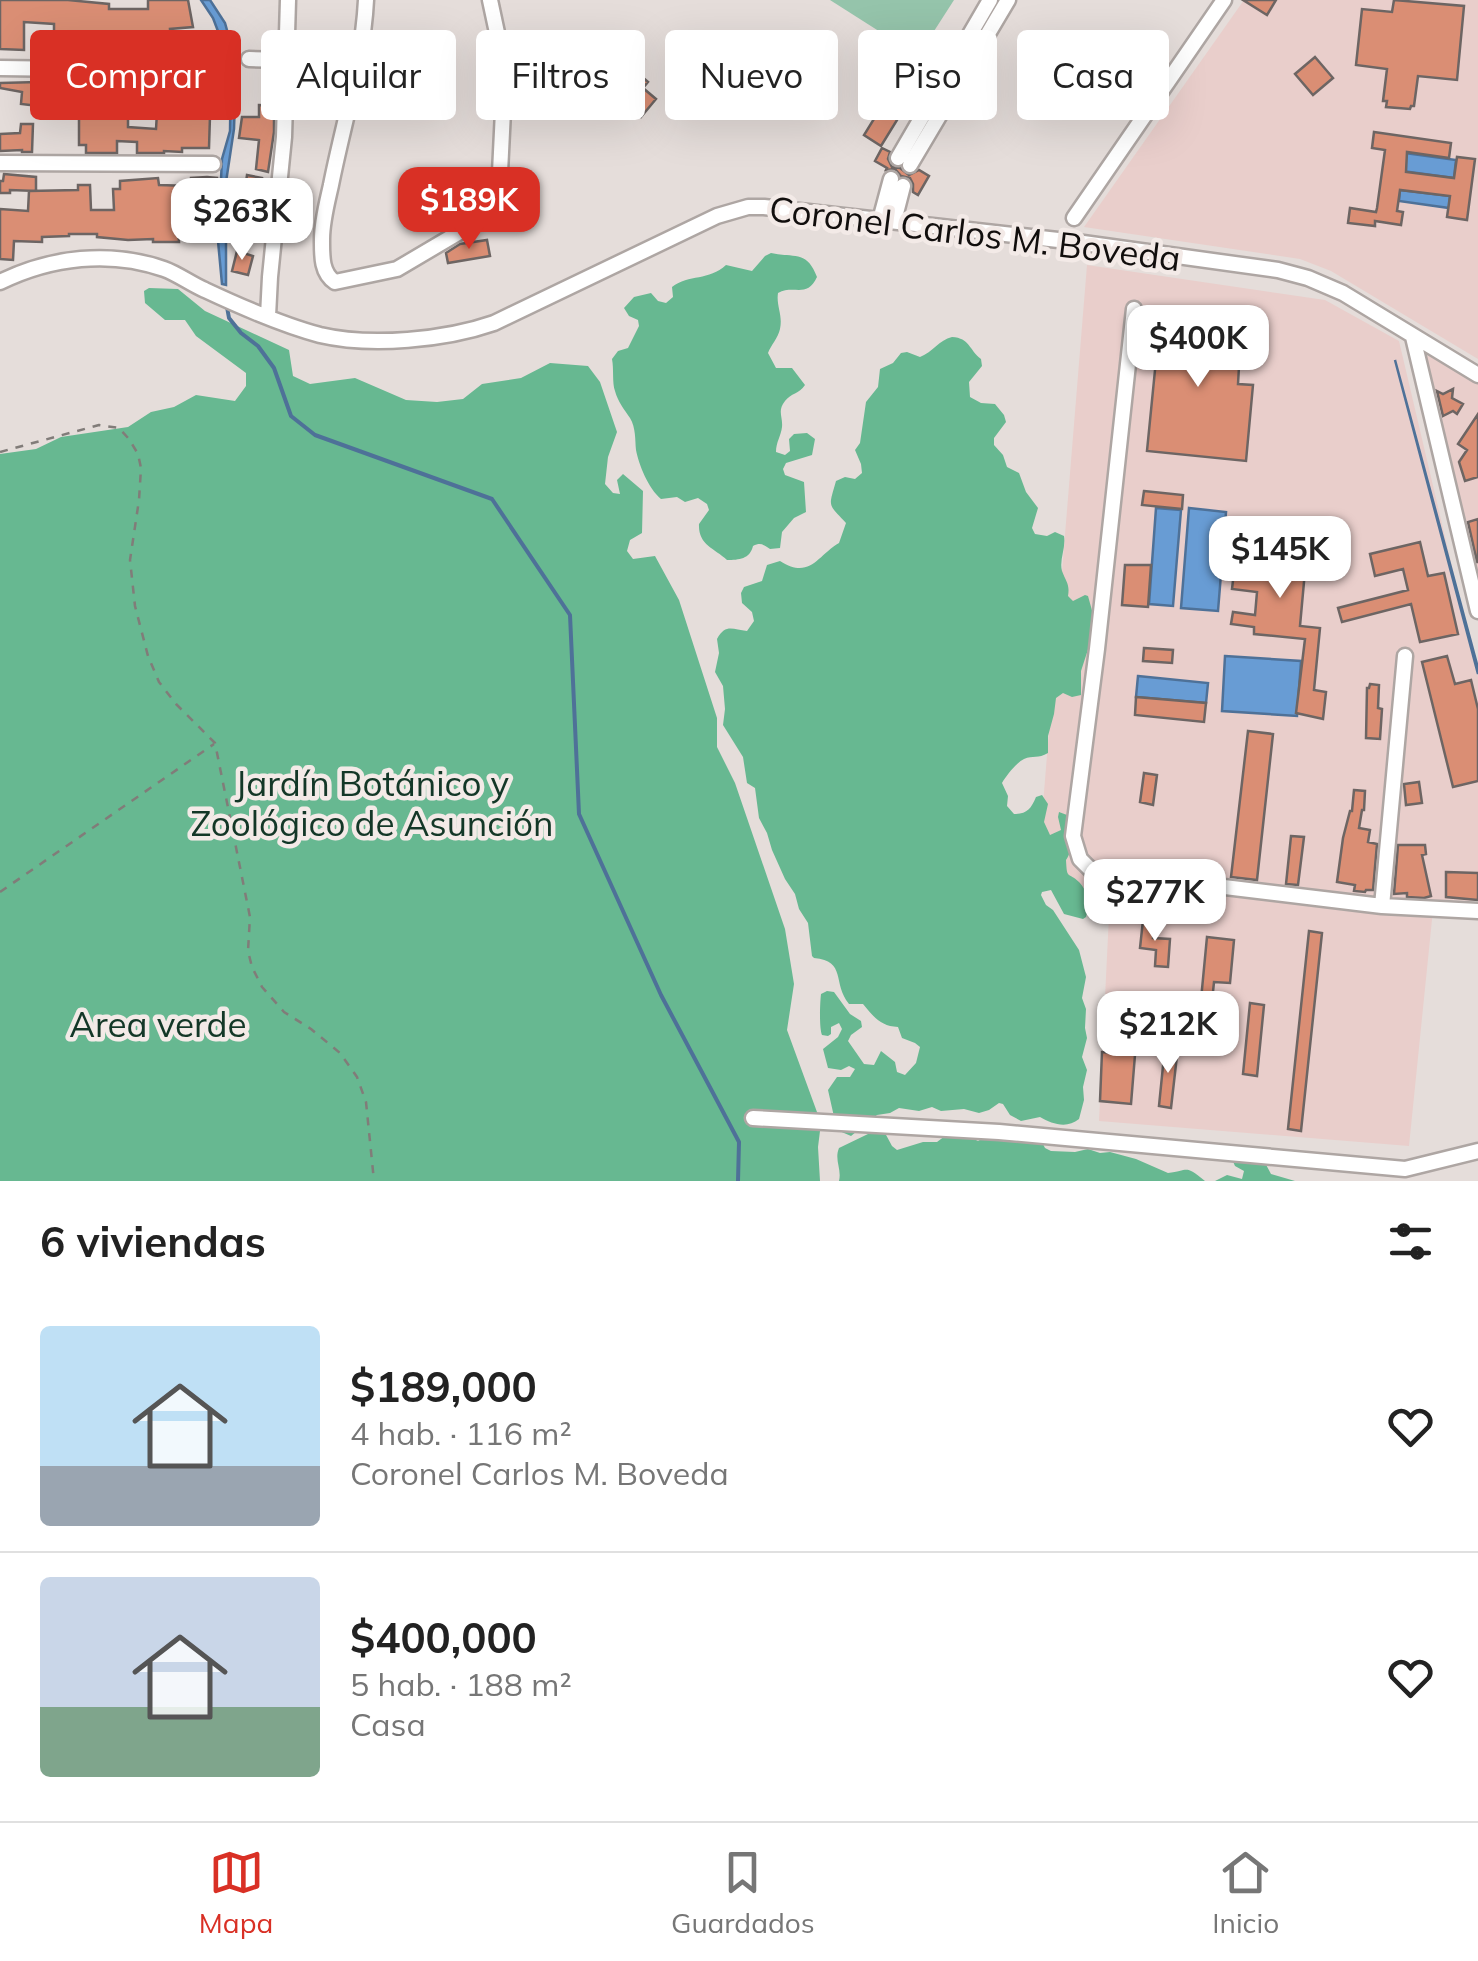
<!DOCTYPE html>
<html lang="es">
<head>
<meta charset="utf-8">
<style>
	:root { --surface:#fff; --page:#f6f6f6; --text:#222; --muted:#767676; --line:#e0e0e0; --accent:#d93025 }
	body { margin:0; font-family:Mulish,sans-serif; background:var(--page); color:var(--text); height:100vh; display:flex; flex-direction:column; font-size:38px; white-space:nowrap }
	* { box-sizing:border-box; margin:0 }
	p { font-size:32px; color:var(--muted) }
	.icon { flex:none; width:55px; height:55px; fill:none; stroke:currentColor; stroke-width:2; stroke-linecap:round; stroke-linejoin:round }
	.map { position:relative; height:1181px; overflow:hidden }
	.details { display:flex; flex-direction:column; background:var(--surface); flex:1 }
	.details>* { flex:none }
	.top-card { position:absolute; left:30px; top:30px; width:1420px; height:90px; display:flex; gap:20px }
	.price { position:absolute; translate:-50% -85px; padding:0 22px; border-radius:20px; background:#fff; color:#222; font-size:32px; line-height:65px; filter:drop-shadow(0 2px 5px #0008) }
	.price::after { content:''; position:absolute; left:50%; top:60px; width:30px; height:22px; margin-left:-15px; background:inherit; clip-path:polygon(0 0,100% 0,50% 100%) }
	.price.on { background:var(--accent); color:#fff }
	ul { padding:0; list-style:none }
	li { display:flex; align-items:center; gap:30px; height:250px; padding:0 40px }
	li+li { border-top:2px solid var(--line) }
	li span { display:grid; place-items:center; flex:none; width:280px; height:200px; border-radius:10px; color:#555 }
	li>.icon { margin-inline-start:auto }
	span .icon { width:120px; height:120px; fill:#fffc; stroke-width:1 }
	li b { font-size:42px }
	h2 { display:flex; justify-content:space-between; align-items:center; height:120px; padding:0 40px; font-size:42px }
	.pill { padding:0 35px; border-radius:10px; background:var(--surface); box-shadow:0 10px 40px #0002; font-size:35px; line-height:90px }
	.pill.on { background:var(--accent); color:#fff }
	.tabs { display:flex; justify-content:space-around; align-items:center; height:140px; border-top:2px solid var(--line); background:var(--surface); font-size:28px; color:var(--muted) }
	.tabs a { display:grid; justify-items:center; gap:5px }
	.tabs .on { color:var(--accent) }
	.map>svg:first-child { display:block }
	.industrial { fill:#e9cecb }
	.green { fill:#95c4ab }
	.forest { fill:#67b891 }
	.water { fill:#689cd4; stroke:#4e7198; stroke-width:2.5 }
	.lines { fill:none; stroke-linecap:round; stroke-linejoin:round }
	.stream { stroke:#4e7198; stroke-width:4 }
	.building { fill:#da8e74; stroke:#6d6563; stroke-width:2.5 }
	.minor-casing { stroke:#aea6a3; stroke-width:19 }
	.path { stroke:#817c79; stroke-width:2.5; stroke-dasharray:8 8; stroke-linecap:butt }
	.minor { stroke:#fff; stroke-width:14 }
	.labels { text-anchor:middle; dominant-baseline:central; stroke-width:9; stroke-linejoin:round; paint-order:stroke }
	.street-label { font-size:35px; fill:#110e0d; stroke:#f3eae7 }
	.park-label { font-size:35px; fill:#133727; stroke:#f3eae7 }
</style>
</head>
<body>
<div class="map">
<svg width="1478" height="1181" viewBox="0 0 1478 1181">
	<rect width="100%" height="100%" fill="#e5ddda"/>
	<path class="industrial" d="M1244 0H1478V359L1331 271 1300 259 1084 227Z
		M1087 265 1325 300 1399 341 1478 677V901L1434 900 1409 1146 1099 1121 1110 895 1037 878Z
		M1430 355 1478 383V575L1424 363 1425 357Z"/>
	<path class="green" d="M830 0H954L918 56Z"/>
	<path class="forest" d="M771 253C794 258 807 250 817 277 807 299 794 284 778 293 776 306 783 315 780 329 778 338 771 345 768 353L776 368H792L805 385C799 394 791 393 785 401 777 411 783 416 782 427 781 436 776 442 776 452L785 455 790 451 789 439 794 434 807 433 815 439 812 455 786 463 783 469 785 475 804 482 806 512 794 518 782 532 780 548 770 549C764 545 761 542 753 546 750 559 739 560 727 560 714 548 698 545 699 524L709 510 707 504 698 498 685 502 677 497 661 499C648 488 639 465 636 450 635 440 636 428 630 418 624 409 618 402 615 391 612 383 614 369 612 359L618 351 628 348 639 326 638 320 629 316 624 308 634 297 651 293 658 301 666 303 673 297 672 287C689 274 709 281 726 265L752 271 765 256Z
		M149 288 178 289 205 311 289 350 293 376 310 384 355 378 406 400 437 402 463 399 482 384 521 378 550 363 588 366 600 382 617 432 608 457 605 484 613 493 620 494 617 480 623 474 643 491 642 533 630 540 627 551 633 559 655 556 679 600 717 718V747L735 783 785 929 794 984 787 1030 821 1123 818 1147 820 1181H0V454L36 449 61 437 128 427 151 412 174 407 196 395 235 401 246 386V373L196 336 185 320H165L145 303 144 291Z
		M952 337C970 338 969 350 981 359L982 366 969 382 970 397 981 403 995 404 1004 415 1006 422 994 438V445L1003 455 1007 467 1019 473 1026 492 1038 508 1032 528 1035 534 1047 536 1055 532 1064 536C1066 548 1059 560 1062 571 1066 582 1070 584 1068 596L1073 601 1085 595 1088 596 1096 625 1081 671V695L1072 697 1063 693 1056 698 1054 714 1048 736V753C1038 759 1033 755 1024 759 1016 763 1006 776 1002 783L1008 796 1007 806 1014 814C1027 814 1031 809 1036 797L1042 795 1048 804 1044 822 1050 835 1061 830 1058 817 1059 812 1067 815C1072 829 1075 847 1066 860 1067 881 1068 871 1079 882 1083 886 1088 895 1090 900L1086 917 1083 919 1064 914 1051 890 1042 892 1041 895 1046 905 1053 910 1079 950 1086 977 1082 998 1086 1009 1085 1028 1087 1038 1082 1057 1087 1070 1083 1087 1084 1100 1079 1119C1067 1129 1052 1124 1040 1117L1021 1121 1010 1115 1003 1104 999 1103 989 1110 979 1113 964 1109 941 1111 932 1107 919 1111 899 1108 890 1113 877 1115 851 1136 837 1130 828 1090 837 1077H850L855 1069 849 1066 841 1070 828 1068 823 1049 838 1037 842 1029 839 1023 831 1027V1034L828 1036 822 1035C819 1028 820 1002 821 994L827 991 834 992 850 1014 861 1021 862 1027 851 1035 848 1041 864 1064 874 1065 881 1051 895 1062 897 1072 905 1075 916 1063 920 1047 915 1043 902 1038 898 1027C880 1026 874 1017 863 1004H849C832 983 847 961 814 958L812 956 808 923 799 909 795 894 785 879 772 850 767 833 759 818 755 788 747 783 743 757 723 725 725 709 723 686 715 672 719 653 717 639C726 623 733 630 747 631L754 621 752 612 742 603 741 593 744 587 762 581 767 565 780 561C810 580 817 556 839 543L846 523C828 503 828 509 836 481L845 477 855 479 862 473 861 464 855 450 860 443 866 402 878 387 880 369 893 363 901 353 907 352 920 357C933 352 939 340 952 337Z
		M881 1132 885 1133 892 1146 897 1150 923 1142H937L945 1136 966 1135 978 1141 987 1136 1042 1142 1045 1148 1051 1151 1075 1152 1088 1149 1100 1153 1110 1152 1136 1159 1168 1173C1189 1171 1184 1164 1205 1181H839C842 1169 834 1160 839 1148L868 1134Z
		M1231 1157 1263 1159 1271 1174 1295 1181H1215L1227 1175 1242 1179 1244 1171 1235 1166Z"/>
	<path class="water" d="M201 0H210L225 23 235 59 229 60 213 18Z
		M236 66 234 129 226 182V285L222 284 218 241 222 159 230 131 231 67Z
		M1405 153 1456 160 1454 178 1402 171Z
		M1400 190 1450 196 1449 208 1399 201Z
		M1395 360 1478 668V674Z
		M1156 508 1181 510 1173 606 1149 604Z
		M1189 508 1226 512 1218 611 1181 608Z
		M1225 656 1301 661 1297 716 1222 711Z
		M1138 676 1208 683 1206 703 1136 697Z"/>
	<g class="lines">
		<path class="stream" d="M227 307 229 318 241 333 258 346 274 368 291 416 315 435 492 499 570 615 579 814 661 995 739 1142 738 1181"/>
	</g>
	<path class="building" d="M0 0H68L109 4V9H148V0H188L193 27 170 29 171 41 217 43 218 57H147L148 39 127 38V48L103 46 102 55 64 51V54H54V24L24 22V50L0 49Z
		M1243 0H1276L1267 15Z
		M1394 0 1464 6 1457 80 1418 76 1414 106H1411L1410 109 1386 107 1387 101H1383L1387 69 1356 65 1362 9 1392 12Z
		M604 37 632 60 628 65 648 82 643 88 656 99 641 117 633 110 629 115 621 109 625 104 611 93 624 77 604 61 597 69 583 58 592 48 594 50Z
		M1315 57 1333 78 1313 95 1295 74Z
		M137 81H152L151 102H136Z
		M179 81H195V84H229L230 117 210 116 209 148H182V152L164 151V153H137V142L117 141V153H86V145H79V89H115L114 109H128V127L156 129 158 96 178 98Z
		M38 82 39 106 21 104 22 92 0 88V83Z
		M885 101 902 112 881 146 864 135Z
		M259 105 274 106V132L268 172 256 169 259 140 239 138 242 117H259Z
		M21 124H33L32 152H22V150L0 151V134L20 133Z
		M1374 132 1451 143 1449 158 1407 152 1406 172 1454 178 1457 157 1475 159 1467 220 1447 217 1450 196 1400 190 1397 211 1403 212 1401 225 1375 221V226L1348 223 1350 208 1376 212 1377 208 1385 150 1372 148Z
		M882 148 890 152 888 159 892 167 900 168 909 175 919 170 929 176 918 195 913 192V184L910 178 901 176 895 169 886 170 887 168 875 161Z
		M4 174 36 177V191L10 190V193H0V181H3Z
		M247 175 262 178 255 228 250 232 241 219Z
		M207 177 217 178V200H214L213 213 177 212 179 242H153V239L128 240 97 237V234H69V236L42 237V242L14 241 13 260 0 259V209L28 211 29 191 78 190V185H90L91 210H114L113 189H120V181L158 178 159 185 191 186V178Z
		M487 240 490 256 448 263 446 253 460 244Z
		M237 251 253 256 248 275 232 271Z
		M1177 310 1186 315 1193 313 1198 327 1207 324 1213 344 1224 327 1235 323 1231 310 1241 315 1253 312 1247 322 1249 330 1241 332 1238 384 1253 385 1246 461 1147 451 1156 360 1139 359 1143 327 1184 330Z
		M1453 389 1452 398 1463 404 1457 414 1453 411 1443 416 1437 391 1443 394Z
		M1478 414V477L1465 481 1459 462 1467 450 1458 444Z
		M1144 491 1183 495 1182 509 1142 505Z
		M1478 519V562H1477L1468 522Z
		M1239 530 1308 538 1300 626 1320 628 1314 690 1326 692 1323 719 1296 713 1305 639 1254 634V627L1231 624 1233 612 1255 615 1257 592 1232 589Z
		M1420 542 1428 576 1444 573 1458 634 1420 642 1411 604 1342 622 1338 608 1408 590 1403 569 1375 576 1370 554Z
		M1125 565H1151L1148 607 1122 605Z
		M1144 648 1173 650 1172 663 1143 661Z
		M1447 656 1455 684 1471 680 1478 709V781L1453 787 1422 662Z
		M1370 684 1379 685 1378 708 1382 709 1380 739 1366 738 1367 688H1369Z
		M1136 697 1206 703 1204 722 1135 715Z
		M1248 731 1273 734 1257 880 1231 877Z
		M1144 773 1157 775 1153 805 1140 802Z
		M1419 782 1422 803 1406 805 1404 784Z
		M1354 790 1365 791 1364 810H1362L1359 828 1370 830 1368 842 1377 844 1373 890H1366L1365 892 1354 891 1355 885 1337 882 1343 838 1350 811H1352Z
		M1291 836 1304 837 1298 885 1286 884Z
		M1398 845H1425L1426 854 1422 855 1431 896 1424 898 1407 897V893L1394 894Z
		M1446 872 1478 873V900L1446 897Z
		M1143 920 1155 921 1153 938 1170 939 1168 967 1155 966 1156 950 1140 948Z
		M1309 931 1322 933 1301 1131 1288 1129Z
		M1207 937 1234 940 1230 983 1214 982 1211 1011 1200 1010Z
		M1250 1003 1264 1005 1257 1076 1243 1074Z
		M1165 1046 1178 1047 1171 1108 1159 1106Z
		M1102 1052 1135 1055 1131 1104 1100 1101Z"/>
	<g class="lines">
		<defs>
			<path id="minor" d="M366 0C363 62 343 124 331 185 327 203 322 221 322 239 322 255 321 273 335 282L397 269 480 220C489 212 494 205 499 193L505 70 490 0
				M249 59 286 60
				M0 68 214 71
				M898 158 990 0
				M0 163 213 164
				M910 165 1008 0
				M1074 218 1224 0
				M880 220 891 179
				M894 221 903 186
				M0 282C51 257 110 250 164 269 178 274 191 284 205 290 237 305 286 326 320 335 371 347 445 340 494 323L717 216 748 207H764L1076 242 1278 270 1308 278 1343 293 1478 375
				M1134 309 1097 649 1073 836 1080 859 1092 871 1382 906 1478 911
				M268 316 270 277 284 137 288 0
				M1413 337 1478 611
				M1382 906 1405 656
				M753 1118 999 1132 1405 1169 1478 1151"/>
		</defs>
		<use href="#minor" class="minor-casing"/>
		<path class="path" d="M0 452 99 425 119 428 129 439 138 454 141 468 139 500 130 560 135 606 148 656 159 682 176 704 215 743 250 917 248 951 252 967 262 987 284 1012 311 1029 340 1053 357 1077 366 1102 374 1181
			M0 892 214 744"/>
		<use href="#minor" class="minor"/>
	</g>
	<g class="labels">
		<g class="street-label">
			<text transform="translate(975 233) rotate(7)">Coronel Carlos M. Boveda</text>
		</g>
		<g class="park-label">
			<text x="372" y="783">Jardín Botánico y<tspan x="372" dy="40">Zoológico de Asunción</tspan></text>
			<text x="158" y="1024">Area verde</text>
		</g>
	</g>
</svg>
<b class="price on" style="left:469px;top:252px">$189K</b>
<b class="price" style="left:242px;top:263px">$263K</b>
<b class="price" style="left:1198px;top:390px">$400K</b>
<b class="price" style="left:1280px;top:601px">$145K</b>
<b class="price" style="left:1155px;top:944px">$277K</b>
<b class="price" style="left:1168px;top:1076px">$212K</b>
<div class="top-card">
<a class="pill on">Comprar</a>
<a class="pill">Alquilar</a>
<a class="pill">Filtros</a>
<a class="pill">Nuevo</a>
<a class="pill">Piso</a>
<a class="pill">Casa</a>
</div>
</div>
<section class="details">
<h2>6 viviendas<svg class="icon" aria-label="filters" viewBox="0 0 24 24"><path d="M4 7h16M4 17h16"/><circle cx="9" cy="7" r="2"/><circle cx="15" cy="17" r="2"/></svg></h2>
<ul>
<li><span style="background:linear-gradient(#bfe0f5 70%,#9aa5b1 0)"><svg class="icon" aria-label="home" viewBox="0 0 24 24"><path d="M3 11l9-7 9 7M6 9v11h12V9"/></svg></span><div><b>$189,000</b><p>4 hab. · 116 m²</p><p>Coronel Carlos M. Boveda</p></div><svg class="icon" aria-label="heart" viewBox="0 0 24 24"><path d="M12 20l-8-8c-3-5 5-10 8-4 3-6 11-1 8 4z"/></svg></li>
<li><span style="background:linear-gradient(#c9d6e8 65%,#7fa58c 0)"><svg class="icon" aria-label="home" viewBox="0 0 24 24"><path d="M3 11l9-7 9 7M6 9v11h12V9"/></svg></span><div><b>$400,000</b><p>5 hab. · 188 m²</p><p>Casa</p></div><svg class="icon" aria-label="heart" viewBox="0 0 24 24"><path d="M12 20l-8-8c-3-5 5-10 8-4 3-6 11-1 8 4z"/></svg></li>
</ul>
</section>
<nav class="tabs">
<a class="on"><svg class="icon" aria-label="map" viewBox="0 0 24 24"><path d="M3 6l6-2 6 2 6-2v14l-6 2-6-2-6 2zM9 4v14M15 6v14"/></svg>Mapa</a>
<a><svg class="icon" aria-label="saved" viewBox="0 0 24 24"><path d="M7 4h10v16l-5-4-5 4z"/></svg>Guardados</a>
<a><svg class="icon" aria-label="home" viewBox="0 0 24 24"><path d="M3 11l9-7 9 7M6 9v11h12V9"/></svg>Inicio</a>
</nav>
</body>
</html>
